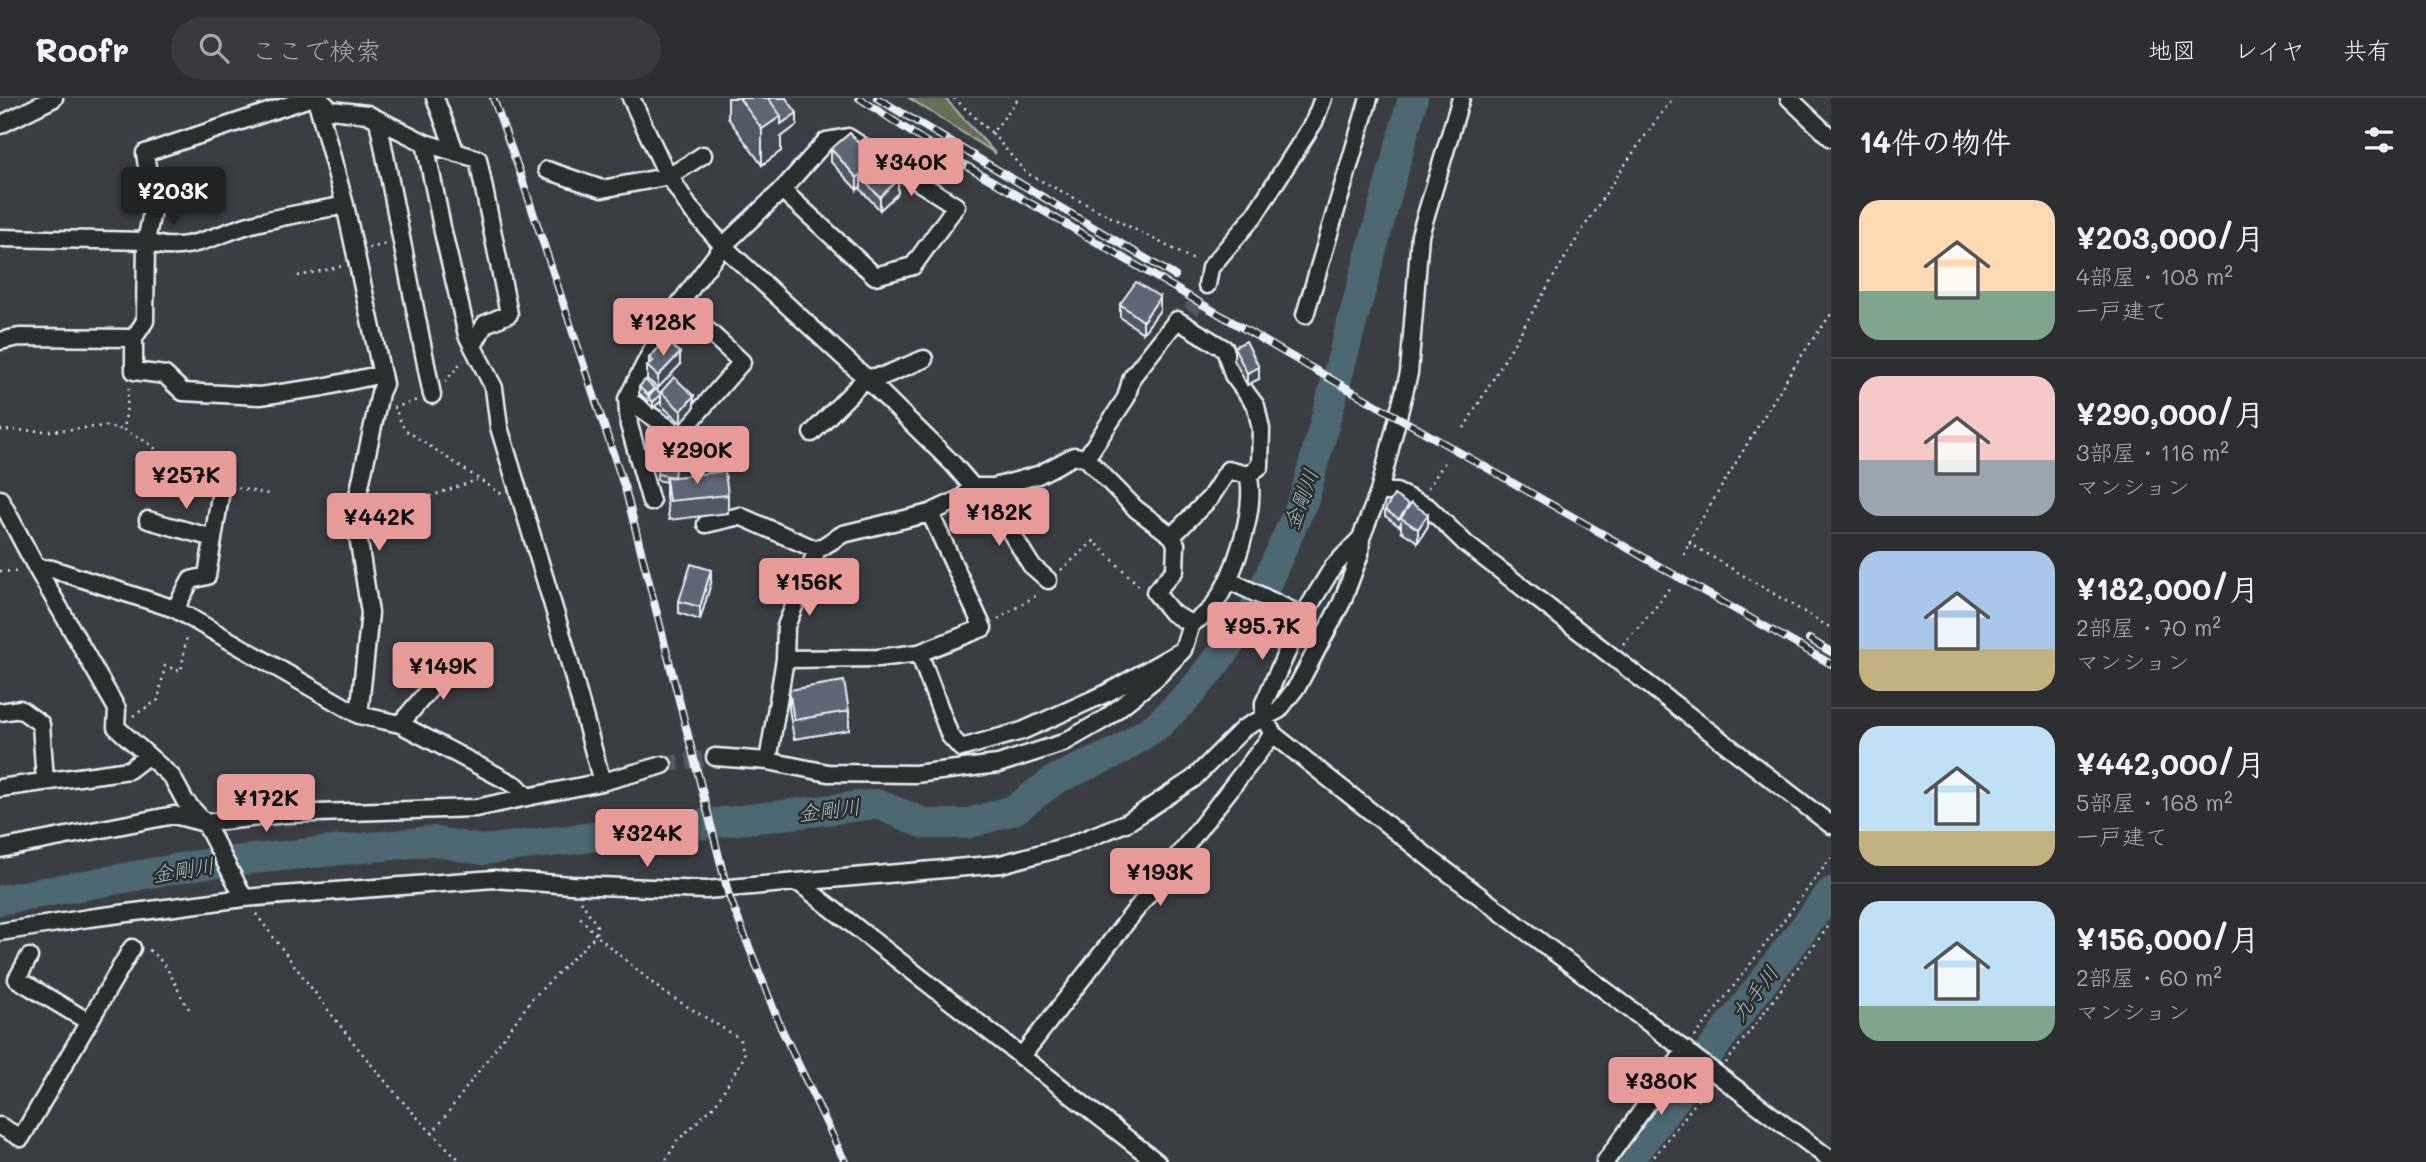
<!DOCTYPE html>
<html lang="ja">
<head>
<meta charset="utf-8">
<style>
	:root { --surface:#2c2e32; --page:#383a3e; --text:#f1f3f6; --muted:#a6a8ac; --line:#484a4d; --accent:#e69b98 }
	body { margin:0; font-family:Mali,"Klee One",sans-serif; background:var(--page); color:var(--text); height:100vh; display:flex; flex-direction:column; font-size:26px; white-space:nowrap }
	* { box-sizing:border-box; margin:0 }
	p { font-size:23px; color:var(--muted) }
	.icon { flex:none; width:38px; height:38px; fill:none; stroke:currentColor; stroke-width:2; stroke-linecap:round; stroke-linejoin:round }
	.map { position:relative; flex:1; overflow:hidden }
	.details { display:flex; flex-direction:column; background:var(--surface); width:595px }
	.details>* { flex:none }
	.price { position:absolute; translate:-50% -60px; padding:0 16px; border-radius:7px; background:var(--accent); color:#111; font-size:23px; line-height:46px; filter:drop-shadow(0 2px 4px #0008) }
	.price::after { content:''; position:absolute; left:50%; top:42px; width:21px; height:16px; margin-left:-10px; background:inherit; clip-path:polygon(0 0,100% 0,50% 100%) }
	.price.current { background:#222; color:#fff }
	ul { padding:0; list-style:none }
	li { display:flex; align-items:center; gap:21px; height:175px; padding:0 28px }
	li+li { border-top:2px solid var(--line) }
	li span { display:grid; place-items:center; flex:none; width:196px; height:140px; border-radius:21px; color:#555 }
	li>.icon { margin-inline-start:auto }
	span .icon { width:84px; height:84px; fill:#fffc; stroke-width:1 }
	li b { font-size:30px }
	h2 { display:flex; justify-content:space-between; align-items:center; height:84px; padding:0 28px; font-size:30px }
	header { display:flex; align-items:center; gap:42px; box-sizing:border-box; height:98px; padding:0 35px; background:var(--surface); border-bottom:2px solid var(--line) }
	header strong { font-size:33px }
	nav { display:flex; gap:38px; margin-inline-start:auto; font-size:24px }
	.search { width:490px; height:63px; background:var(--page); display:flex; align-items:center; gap:18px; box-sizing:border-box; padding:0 24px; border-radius:38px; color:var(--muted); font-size:26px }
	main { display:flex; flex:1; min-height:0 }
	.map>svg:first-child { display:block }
	.green { fill:#666e54; stroke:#a7b0a6; stroke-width:2 }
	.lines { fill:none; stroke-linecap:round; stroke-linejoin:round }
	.river { stroke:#4d6772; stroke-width:30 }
	.minor-tunnel { stroke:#54595e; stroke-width:16; stroke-dasharray:16 8; stroke-linecap:butt }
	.minor-casing { stroke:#e8f1f8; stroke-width:21 }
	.path { stroke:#e8f1f8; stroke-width:2.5; stroke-dasharray:2 5; stroke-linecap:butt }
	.minor { stroke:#2a2d2e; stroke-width:16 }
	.rail-casing { stroke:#e8f1f8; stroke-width:8 }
	.rail { stroke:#2a2d2e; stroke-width:5; stroke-dasharray:16; stroke-linecap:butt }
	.wall { fill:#535865; stroke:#e8f1f8; stroke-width:2 }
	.shaded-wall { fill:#444752; stroke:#e8f1f8; stroke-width:2 }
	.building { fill:#616675; stroke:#e8f1f8; stroke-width:2 }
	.labels { text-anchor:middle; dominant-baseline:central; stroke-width:5; stroke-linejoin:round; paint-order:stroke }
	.water-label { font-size:21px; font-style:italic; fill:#aabac2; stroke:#2a2d2e }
</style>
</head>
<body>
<header>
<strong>Roofr</strong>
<div class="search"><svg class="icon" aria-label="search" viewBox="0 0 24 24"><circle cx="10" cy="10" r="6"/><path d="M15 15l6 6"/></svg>ここで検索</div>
<nav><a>地図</a><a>レイヤ</a><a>共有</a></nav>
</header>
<main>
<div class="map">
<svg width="1831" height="1064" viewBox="0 0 1831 1064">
	<rect width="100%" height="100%" fill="#3a3e43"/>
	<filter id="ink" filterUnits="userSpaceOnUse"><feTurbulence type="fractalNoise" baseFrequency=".0143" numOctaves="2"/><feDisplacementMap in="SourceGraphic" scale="14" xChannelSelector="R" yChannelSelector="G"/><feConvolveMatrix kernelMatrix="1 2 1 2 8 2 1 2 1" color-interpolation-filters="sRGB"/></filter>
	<g filter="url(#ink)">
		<path class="green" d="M909 0H945L996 56Z"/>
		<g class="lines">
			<path class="river" d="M0 802 203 766 432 743 482 752 877 706 926 726H966L1014 712 1056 681 1115 655 1158 627 1191 595 1224 554 1253 515 1304 401 1413 0
				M1627 1064 1831 794"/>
			<path class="minor-tunnel" d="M1191 213 1207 187
				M663 667 715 659"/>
			<defs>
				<path id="minor" d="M316 0 345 107 384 286 380 295 357 402 358 438 370 515 359 617
					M318 0 331 12 367 16 425 45 478 61 509 216 485 226 473 248
					M435 0 456 55
					M631 0 663 68 689 109 723 148 866 280 953 366 973 389 988 397 1031 467 1048 482
					M1461 0 1420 137 1409 275 1379 394 1361 440 1333 469 1303 518 1264 605V620L1273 636 1433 763 1831 1062
					M1789 0 1831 40
					M378 22 432 297
					M0 27 54 0
					M425 45 443 134 467 237 494 290 499 329 564 544 602 684
					M547 72 602 91 670 78 703 57
					M0 140 146 143C185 160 222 132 260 124 288 117 316 113 345 107
					M1207 187 1210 170 1254 118 1314 24 1323 0
					M680 207 742 264 679 337 627 301 668 221 723 148 782 92 826 43 848 39 956 108 913 168 875 178 782 92
					M1305 217 1369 0
					M134 240V273L165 277 183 294 260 298 323 289 382 276
					M0 243 19 239 134 240 145 223 146 143 153 109 145 55 310 0
					M627 301 629 327 651 404
					M812 335 866 280 883 278 924 261
					M1086 360 1126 300 1132 279 1177 222 1225 251 1233 277 1256 308 1261 331 1260 368 1248 377 1228 372 1210 400 1172 438
					M1379 394H1396L1428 409 1466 446 1831 727
					M0 401 36 469 117 611 116 629 172 679 185 703 205 725 244 800
					M148 422 213 440
					M706 426 740 418 817 452
					M36 469 52 471 175 511 359 617 400 626 517 688 527 699 602 684 663 667
					M1228 482 1303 518
					M175 511 191 482 207 478 222 386
					M919 555 983 530 930 415
					M785 561 878 560 919 555 950 638 961 650 1022 633 1107 595 1183 552
					M0 614 20 611 41 626 45 683
					M400 626 458 558
					M715 659 768 663 785 561 786 528 817 452 843 436 930 415 962 400 973 389H994L1038 377 1074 358 1086 360 1136 411 1172 438 1176 446 1175 472 1155 494 1172 515 1191 526C1197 522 1204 518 1209 513 1232 488 1258 409 1248 377
					M768 663 828 675 915 676 998 666 1063 645 1105 621 1156 580 1183 552 1191 526
					M0 690 129 672 146 659
					M0 751 174 717 205 725 285 716 476 710 527 699
					M798 784 1157 1064
					M0 834 89 820 244 800 494 781 571 787 706 792 1001 766 1071 747 1128 724 1193 681 1244 630 1279 612 1298 587 1342 504 1360 456 1361 440
					M29 859 17 881 89 924
					M1021 959 1273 636
					M0 1028 21 1040 132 850
					M1605 1064 1686 952"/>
			</defs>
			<use href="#minor" class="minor-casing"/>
			<path class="path" d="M954 0 992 35 1019 0
				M992 35 1026 75 1194 162
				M369 150 387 146
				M298 178 343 168
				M445 284 463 262
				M129 290 124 332 147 344 181 371 208 381
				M394 308 404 331 503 397
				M394 310 417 302
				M1464 330C1531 218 1594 103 1673 0
				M0 332 50 333 106 328 124 332
				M238 390 268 396
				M1428 390 1447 361
				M374 401 431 398 477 382
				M1689 445 1831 530
				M1684 457 1694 434 1795 267 1831 216
				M1061 472 1094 443 1140 489
				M0 473 20 474
				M998 521 1035 498 1039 494
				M1623 546 1655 510 1670 489
				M133 618 158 602 165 568 181 573 187 537
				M581 803 597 828 596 837 662 893 739 940 745 957 715 1007 677 1043 665 1064
				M256 816C321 902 383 991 462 1064
				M149 852C174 871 173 889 190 912
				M1695 939 1831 760
				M1726 965 1831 825
				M432 1036 532 901 596 837 578 817
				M1650 1064 1707 990"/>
			<use href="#minor" class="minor"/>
			<defs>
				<path id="rail" d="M493 0 519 72 626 394 729 798 781 930 845 1064
					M859 0 926 44 1287 256 1831 566
					M877 0 1175 178
					M1809 541 1831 554"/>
			</defs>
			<use href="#rail" class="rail-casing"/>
			<use href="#rail" class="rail"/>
		</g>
		<path class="wall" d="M728 0H786L797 27 781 39V53L762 67 728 20Z
			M831 51 875 67 898 95 880 112 861 92V88L857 92 831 64Z
			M1120 206 1160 212 1143 235 1120 219Z
			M1234 249 1259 281 1247 287 1234 262Z
			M649 260 680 267 658 290 647 281V268L649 266Z
			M639 289 661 295V294L694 310 681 325 661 307V303L653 310 648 305V303L639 295Z
			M657 376 675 379 728 397V415L669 422 666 398V384L657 382Z
			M1409 409 1428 428 1418 444 1401 433V425L1399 428 1385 418V412Z
			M711 485 700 522 679 515V503Z
			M789 592 849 613V632L794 641 789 611Z"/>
		<path class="shaded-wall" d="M797 15V27L781 39V53L762 67V31L781 18Z
			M875 63V76L861 80V88L857 92V80Z
			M898 82V95L880 112V99Z
			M1160 199V212L1143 235V223Z
			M680 255V267L658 290V278Z
			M1259 269V281L1247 287V275Z
			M661 297V303L653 310V304Z
			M694 298V310L681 325V313Z
			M1428 416V428L1418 444V431Z
			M711 472V485L700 522V509Z"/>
		<path class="building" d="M739 0H768L781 18 762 31Z
			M768 0H786L797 15 781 26V18Z
			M850 35 875 63 857 80 831 51Z
			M879 63 898 82 880 99 861 80Z
			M1136 184 1160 199 1143 223 1120 206Z
			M1246 243 1259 269 1247 275 1234 249Z
			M668 244 680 255 658 278 647 268 653 263 649 260 663 245 666 246Z
			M674 279 694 298 681 313 661 294Z
			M645 282 654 290 648 297 639 289Z
			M656 291 661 296 653 304 648 299Z
			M658 368 675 371 674 379 657 376Z
			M725 373 728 397 669 403 666 380Z
			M1394 397 1409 407 1399 421 1385 412Z
			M1411 405 1428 416 1418 431 1401 420Z
			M691 466 711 472 700 509 679 503Z
			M844 583 849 613 794 622 789 592Z"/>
	</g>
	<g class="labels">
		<g class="water-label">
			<text transform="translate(1300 401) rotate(-70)">金剛川</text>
			<text transform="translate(829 711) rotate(-7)">金剛川</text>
			<text transform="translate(183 771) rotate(-9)">金剛川</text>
			<text transform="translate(1754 895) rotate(-53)">九手川</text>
		</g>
	</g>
</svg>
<b class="price" style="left:911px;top:100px">¥340K</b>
<b class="price current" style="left:173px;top:129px">¥203K</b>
<b class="price" style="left:663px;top:260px">¥128K</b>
<b class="price" style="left:697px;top:388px">¥290K</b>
<b class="price" style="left:186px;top:413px">¥257K</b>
<b class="price" style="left:999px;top:450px">¥182K</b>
<b class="price" style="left:379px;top:455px">¥442K</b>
<b class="price" style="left:809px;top:520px">¥156K</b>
<b class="price" style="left:1262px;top:564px">¥95.7K</b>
<b class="price" style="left:443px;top:604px">¥149K</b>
<b class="price" style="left:266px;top:736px">¥172K</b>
<b class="price" style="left:647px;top:771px">¥324K</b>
<b class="price" style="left:1160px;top:810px">¥193K</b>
<b class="price" style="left:1661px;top:1019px">¥380K</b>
</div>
<section class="details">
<h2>14件の物件<svg class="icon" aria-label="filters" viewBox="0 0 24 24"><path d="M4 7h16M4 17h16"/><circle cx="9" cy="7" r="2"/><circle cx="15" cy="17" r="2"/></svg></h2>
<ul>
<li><span style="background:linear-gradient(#ffd9b3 65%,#7fa58c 0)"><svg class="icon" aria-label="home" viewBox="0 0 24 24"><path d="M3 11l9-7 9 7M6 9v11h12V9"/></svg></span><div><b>¥203,000/月</b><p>4部屋 · 108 m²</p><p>一戸建て</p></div></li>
<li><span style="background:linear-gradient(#f6c9c9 60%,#9aa5b1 0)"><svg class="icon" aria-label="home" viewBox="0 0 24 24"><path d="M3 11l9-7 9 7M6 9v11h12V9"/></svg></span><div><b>¥290,000/月</b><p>3部屋 · 116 m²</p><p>マンション</p></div></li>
<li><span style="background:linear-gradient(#a9c7e8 70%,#c2b280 0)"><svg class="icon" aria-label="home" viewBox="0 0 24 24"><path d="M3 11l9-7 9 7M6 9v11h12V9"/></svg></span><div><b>¥182,000/月</b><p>2部屋 · 70 m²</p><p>マンション</p></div></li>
<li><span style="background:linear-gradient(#bfe0f5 75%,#c2b280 0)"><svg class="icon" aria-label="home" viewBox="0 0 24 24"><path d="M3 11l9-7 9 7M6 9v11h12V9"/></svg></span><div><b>¥442,000/月</b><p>5部屋 · 168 m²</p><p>一戸建て</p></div></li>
<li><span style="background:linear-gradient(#bfe0f5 75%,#7fa58c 0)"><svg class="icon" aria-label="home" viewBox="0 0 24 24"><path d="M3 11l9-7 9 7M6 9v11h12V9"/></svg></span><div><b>¥156,000/月</b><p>2部屋 · 60 m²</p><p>マンション</p></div></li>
</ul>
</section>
</main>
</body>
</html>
